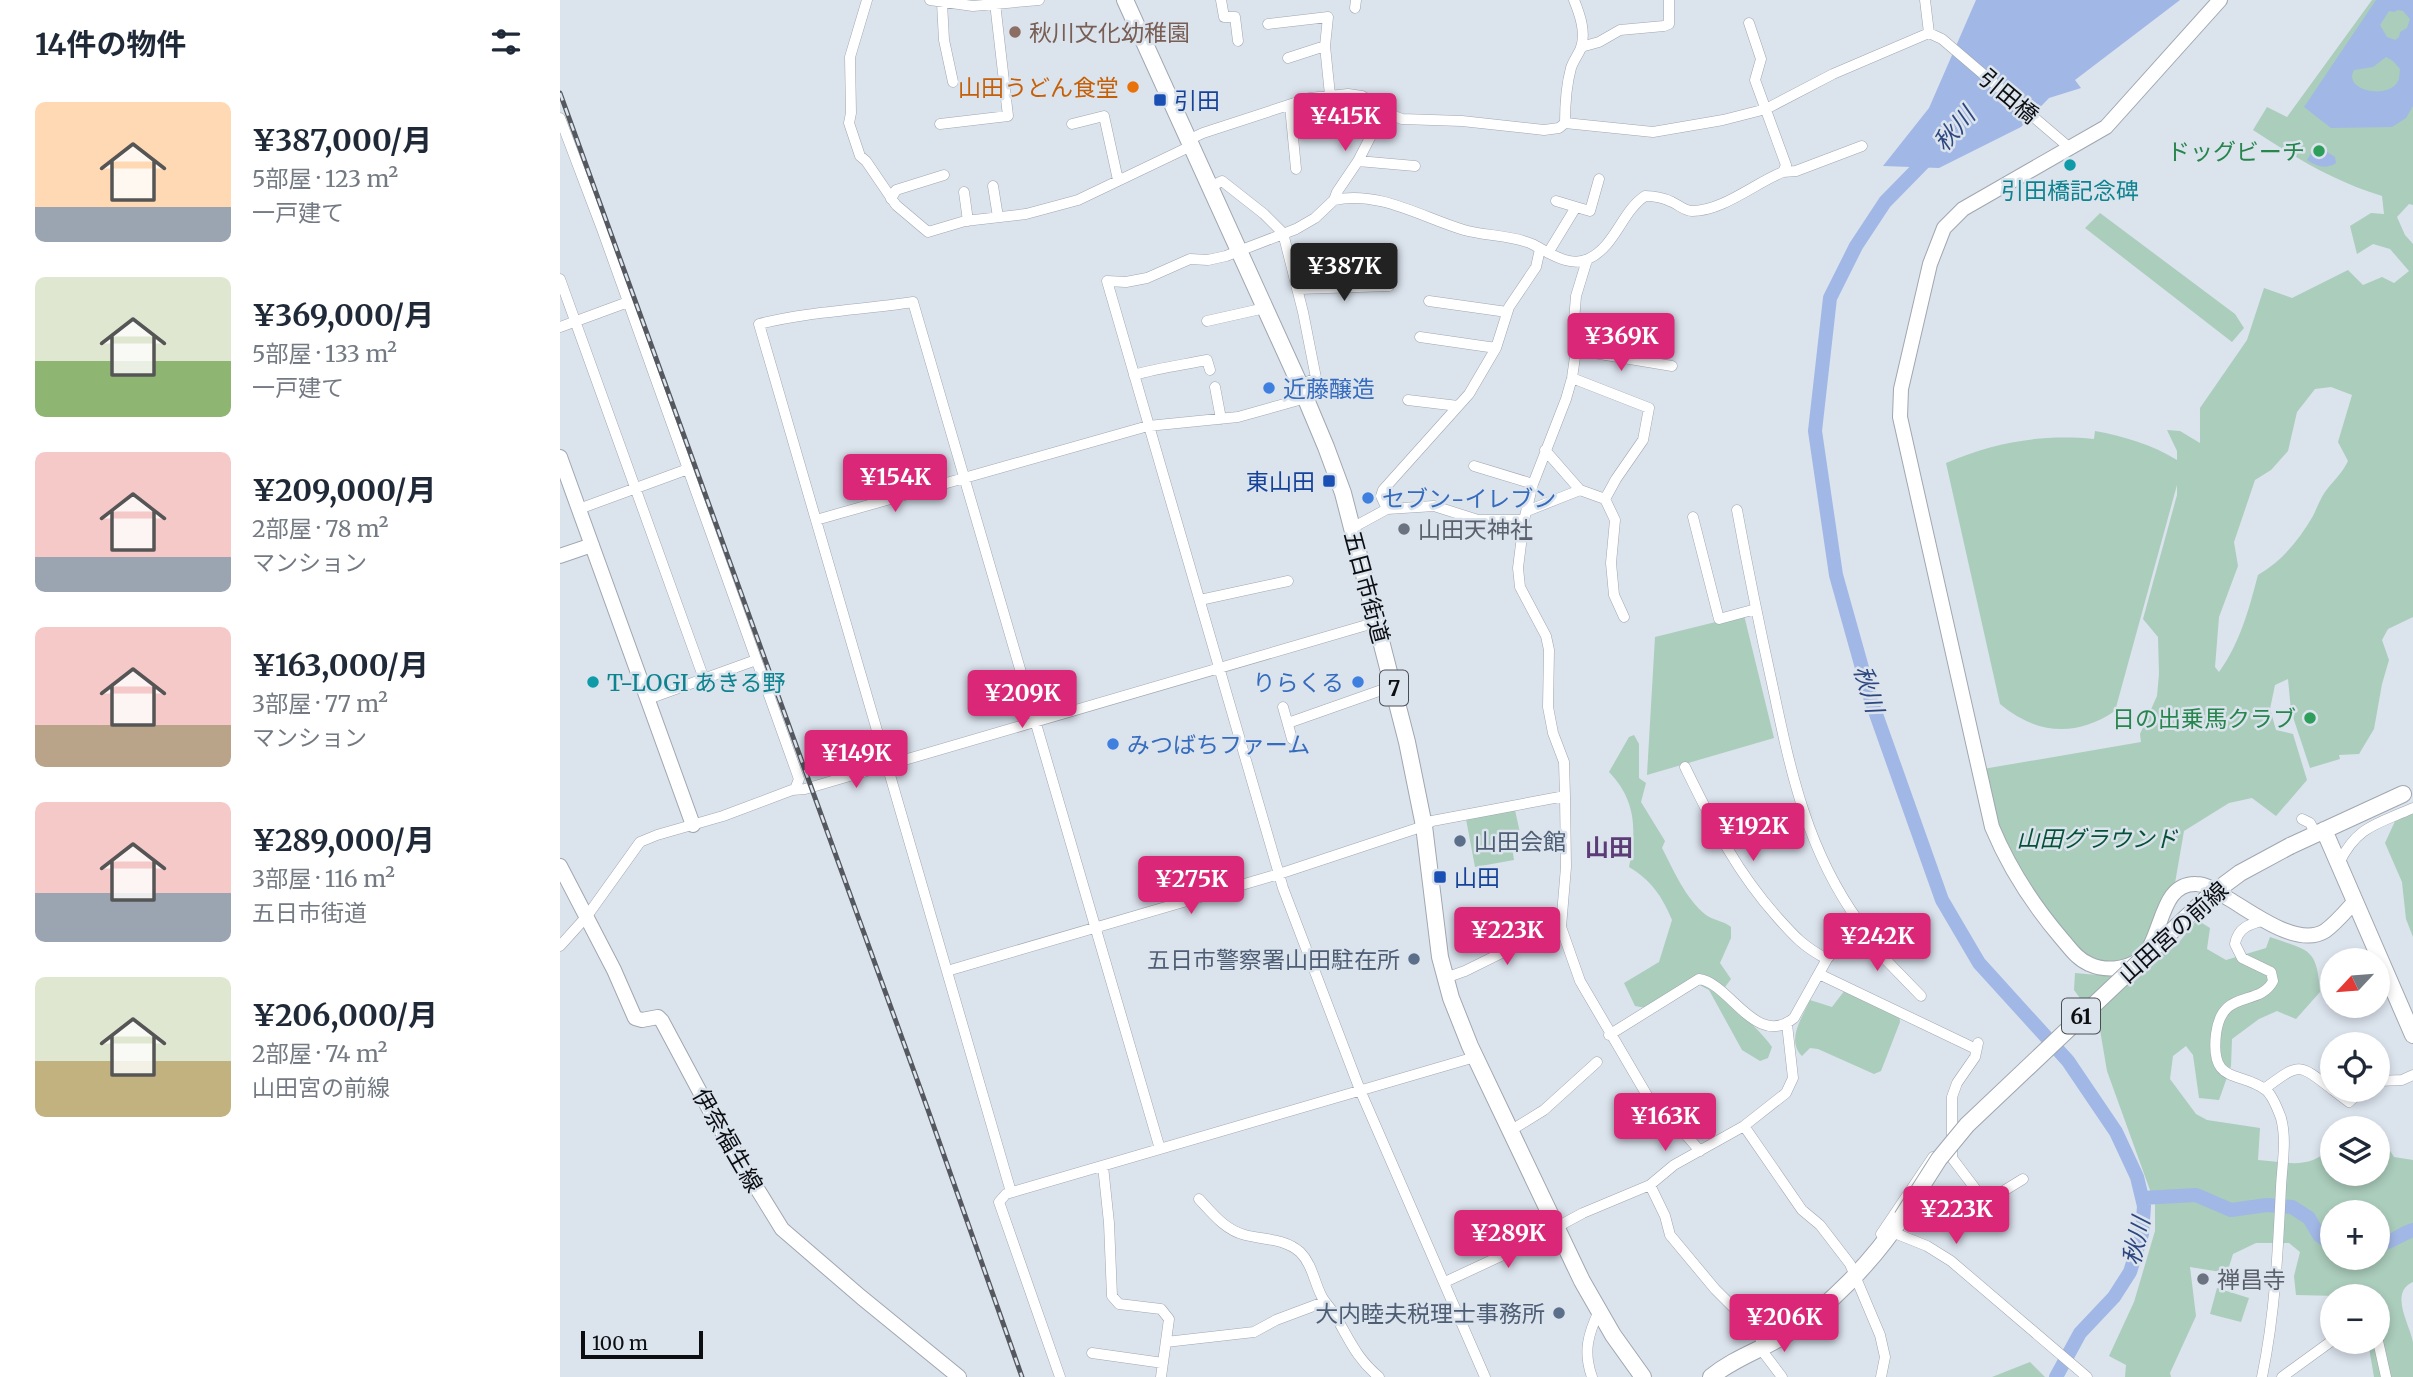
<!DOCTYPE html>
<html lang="ja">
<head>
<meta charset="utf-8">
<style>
	:root { --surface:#fff; --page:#f2f2f3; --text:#1f2937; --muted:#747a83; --accent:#db2777 }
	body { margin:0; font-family:Merriweather,"Noto Sans JP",serif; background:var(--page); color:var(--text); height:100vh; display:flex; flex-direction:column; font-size:26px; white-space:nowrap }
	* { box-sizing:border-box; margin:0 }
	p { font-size:23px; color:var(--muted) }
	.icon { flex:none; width:38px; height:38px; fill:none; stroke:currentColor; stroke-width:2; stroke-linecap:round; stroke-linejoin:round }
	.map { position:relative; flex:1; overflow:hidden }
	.panel { display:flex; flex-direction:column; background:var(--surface); width:560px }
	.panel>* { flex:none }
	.needle { width:46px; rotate:244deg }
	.fabs { position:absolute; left:1760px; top:948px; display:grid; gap:14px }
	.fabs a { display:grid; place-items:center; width:70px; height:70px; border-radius:50%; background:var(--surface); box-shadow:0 4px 10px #0003; font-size:35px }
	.scale { position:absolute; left:21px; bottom:18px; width:122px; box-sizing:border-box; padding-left:7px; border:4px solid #0c0e12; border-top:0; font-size:19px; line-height:24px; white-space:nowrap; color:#0c0e12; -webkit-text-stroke:5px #dbe3ed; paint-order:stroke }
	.price { position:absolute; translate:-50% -60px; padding:0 16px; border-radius:7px; background:var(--accent); color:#fff; font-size:23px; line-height:46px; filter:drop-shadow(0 2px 4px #0008) }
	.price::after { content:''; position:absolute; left:50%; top:42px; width:21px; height:16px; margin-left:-10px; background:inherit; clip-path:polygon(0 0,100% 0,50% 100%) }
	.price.current { background:#222; color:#fff }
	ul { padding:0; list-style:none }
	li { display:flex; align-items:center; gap:21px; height:175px; padding:0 35px }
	li span { display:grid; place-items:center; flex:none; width:196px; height:140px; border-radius:10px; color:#555 }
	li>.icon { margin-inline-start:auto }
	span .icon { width:84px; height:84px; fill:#fffc; stroke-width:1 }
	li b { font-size:30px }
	h2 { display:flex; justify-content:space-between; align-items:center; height:84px; padding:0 35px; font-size:30px }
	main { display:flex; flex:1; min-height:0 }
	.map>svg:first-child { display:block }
	.green { fill:#abcdbc; fill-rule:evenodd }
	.water { fill:#a1b7e5; fill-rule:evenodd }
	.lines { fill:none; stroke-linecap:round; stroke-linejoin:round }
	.river { stroke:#a1b7e5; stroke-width:14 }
	.street-casing { stroke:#a0a7b0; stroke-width:11 }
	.secondary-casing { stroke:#a0a7b0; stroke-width:16 }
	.primary-casing { stroke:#a0a7b0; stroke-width:18 }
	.street { stroke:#fff; stroke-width:10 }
	.secondary { stroke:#fff; stroke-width:14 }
	.primary { stroke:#fff; stroke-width:16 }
	.rail-casing { stroke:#55595f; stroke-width:5 }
	.rail { stroke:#dbe3ed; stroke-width:2.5; stroke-dasharray:8; stroke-linecap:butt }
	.primary-bridge-casing { stroke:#a0a7b0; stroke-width:18; stroke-linecap:butt }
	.primary-bridge { stroke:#fff; stroke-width:16 }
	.education-dot { fill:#8d6e63; stroke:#dbe3ed; stroke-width:2.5 }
	.food-dot { fill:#e8710a; stroke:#dbe3ed; stroke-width:2.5 }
	.transit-dot { fill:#1a4fb4; stroke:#dbe3ed; stroke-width:2.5 }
	.leisure-dot { fill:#2e9e5b; stroke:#dbe3ed; stroke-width:2.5 }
	.culture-dot { fill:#0f9aa8; stroke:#dbe3ed; stroke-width:2.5 }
	.shop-dot { fill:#3f7fe0; stroke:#dbe3ed; stroke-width:2.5 }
	.worship-dot { fill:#6b7280; stroke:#dbe3ed; stroke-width:2.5 }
	.service-dot { fill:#5c6f8a; stroke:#dbe3ed; stroke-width:2.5 }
	.labels { text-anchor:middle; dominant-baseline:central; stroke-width:5; stroke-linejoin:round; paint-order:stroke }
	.shield { fill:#dbe3ed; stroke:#4a4e54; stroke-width:2 }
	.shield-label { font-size:21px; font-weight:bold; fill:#0c0e12 }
	.education-label { font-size:23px; fill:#785e54; stroke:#dbe3ed; text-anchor:start }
	.food-label { font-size:23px; fill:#c56008; stroke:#dbe3ed; text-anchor:end }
	.street-label { font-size:23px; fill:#0c0e12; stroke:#dbe3ed }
	.transit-label { font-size:23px; fill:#164399; stroke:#dbe3ed; text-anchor:start }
	.leisure-label { font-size:23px; fill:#27864d; stroke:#dbe3ed; text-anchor:end }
	.culture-label { font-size:23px; fill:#0d838f; stroke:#dbe3ed }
	.shop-label { font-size:23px; fill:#366cbe; stroke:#dbe3ed; text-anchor:start }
	.worship-label { font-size:23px; fill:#5b616d; stroke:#dbe3ed; text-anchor:start }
	.park-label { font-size:23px; font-style:italic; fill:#045138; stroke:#dbe3ed }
	.service-label { font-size:23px; fill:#4e5e75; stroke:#dbe3ed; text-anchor:end }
	.water-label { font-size:24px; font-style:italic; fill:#2d467f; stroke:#dbe3ed }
	.neighbourhood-label { font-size:24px; font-weight:bold; fill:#5c3c76; stroke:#dbe3ed }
</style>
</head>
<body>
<main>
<section class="panel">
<h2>14件の物件<svg class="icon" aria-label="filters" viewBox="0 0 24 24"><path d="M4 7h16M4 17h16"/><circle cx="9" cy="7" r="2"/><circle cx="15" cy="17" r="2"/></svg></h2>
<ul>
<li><span style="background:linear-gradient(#ffd9b3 75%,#9aa5b1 0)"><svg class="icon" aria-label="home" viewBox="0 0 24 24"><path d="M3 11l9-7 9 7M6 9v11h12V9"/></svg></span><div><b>¥387,000/月</b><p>5部屋 · 123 m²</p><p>一戸建て</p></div></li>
<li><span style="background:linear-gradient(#dfe7d0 60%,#8fb573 0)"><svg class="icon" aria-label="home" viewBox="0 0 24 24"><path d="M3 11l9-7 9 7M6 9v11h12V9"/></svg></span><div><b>¥369,000/月</b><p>5部屋 · 133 m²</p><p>一戸建て</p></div></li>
<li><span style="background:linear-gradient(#f6c9c9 75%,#9aa5b1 0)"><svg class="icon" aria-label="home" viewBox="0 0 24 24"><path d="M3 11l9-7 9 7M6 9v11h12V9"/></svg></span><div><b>¥209,000/月</b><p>2部屋 · 78 m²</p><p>マンション</p></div></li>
<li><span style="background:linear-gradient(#f6c9c9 70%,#b9a48a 0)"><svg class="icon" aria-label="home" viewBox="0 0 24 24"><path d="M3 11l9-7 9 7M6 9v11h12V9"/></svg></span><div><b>¥163,000/月</b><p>3部屋 · 77 m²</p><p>マンション</p></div></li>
<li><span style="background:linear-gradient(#f6c9c9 65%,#9aa5b1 0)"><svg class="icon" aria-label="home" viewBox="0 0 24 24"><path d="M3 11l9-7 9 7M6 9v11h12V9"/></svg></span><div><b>¥289,000/月</b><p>3部屋 · 116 m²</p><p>五日市街道</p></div></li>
<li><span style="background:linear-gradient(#dfe7d0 60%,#c2b280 0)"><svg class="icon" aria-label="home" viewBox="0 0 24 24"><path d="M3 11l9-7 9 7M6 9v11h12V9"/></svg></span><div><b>¥206,000/月</b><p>2部屋 · 74 m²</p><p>山田宮の前線</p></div></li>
</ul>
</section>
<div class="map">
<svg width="1853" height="1377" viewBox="0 0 1853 1377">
	<rect width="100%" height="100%" fill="#dbe3ed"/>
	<path class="green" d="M1812 0H1853V205L1849 204 1837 217 1845 235 1853 244V617L1828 629 1822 640 1829 660 1822 684 1814 729 1799 754 1779 755 1780 759 1750 768 1731 711 1728 679 1715 685 1710 709 1716 730 1733 734 1747 780 1716 816 1692 798 1669 803 1624 831 1615 883 1604 895 1587 937 1615 947 1637 920 1650 928 1647 949 1666 960 1706 948 1710 937C1749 951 1757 947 1760 992L1736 1019 1717 1011 1699 1019 1672 1039 1671 1066 1659 1100 1639 1098 1633 1055 1626 1046 1613 1056 1610 1079 1636 1114 1647 1120 1700 1128 1698 1160C1728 1162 1751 1171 1773 1145V1174H1818V1132L1834 1157 1853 1160V1282C1828 1293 1851 1326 1853 1343 1853 1354 1853 1366 1853 1377H1814L1808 1342H1818V1297L1736 1295 1734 1276 1740 1252 1729 1243H1696L1673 1254 1667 1273 1630 1267 1636 1316 1610 1373 1611 1377H1565L1566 1365 1549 1356 1574 1302 1595 1231V1204L1547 1071 1539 1024 1514 990 1515 973 1537 975 1541 961 1523 953 1491 919 1444 845 1423 769 1581 742 1580 734 1597 696 1599 674 1598 637 1583 619 1617 495V485L1555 711C1515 738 1476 734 1440 704L1386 463C1435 442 1481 434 1534 439L1535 431C1563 436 1593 445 1617 460V451L1607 430 1620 431 1640 443V408L1687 340 1704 288 1732 298 1788 270 1803 285 1822 277 1834 283 1849 271 1830 249 1813 244 1797 254 1790 226 1811 213 1824 214 1822 196C1775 182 1734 157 1693 130L1707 107 1727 117ZM1771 387 1792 395 1778 442 1788 461C1782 474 1773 481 1765 492 1760 499 1757 508 1753 516 1738 541 1723 560 1698 575 1689 609 1680 643 1659 672L1655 667 1659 617 1678 566 1674 542 1695 480 1711 470 1728 451 1737 412 1755 389ZM1773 1213H1818V1258H1773Z
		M1540 213 1675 314 1684 328 1672 342 1525 228Z
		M1184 615 1214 738 1087 775 1095 637Z
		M1074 735 1079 744V778L1086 783 1081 802 1105 841 1102 848C1114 871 1125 898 1146 915 1153 920 1164 921 1171 927V938L1160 963 1171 979 1159 995C1177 1012 1198 1027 1212 1047L1208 1058 1200 1061 1182 1050 1149 990 1130 980 1086 1008 1075 1006 1064 983 1099 962 1112 920C1102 896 1091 880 1069 867 1077 830 1076 800 1049 772L1069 737Z
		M1853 809V937L1846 919 1842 882 1825 843 1836 819Z
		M955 810 960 833 950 835 954 860 915 867 906 819Z
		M1285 990 1339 1014 1340 1022 1321 1071 1314 1074 1258 1049 1250 1048 1242 1056C1226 1040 1242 1018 1250 1000L1272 1007Z
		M1657 1288 1689 1298 1681 1322 1650 1314Z
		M1470 1362 1485 1377H1432Z"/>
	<path class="water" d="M1416 0H1620L1515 80 1521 88 1489 98 1461 127 1379 168 1323 166 1369 108Z
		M1816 0H1853V106L1846 118 1832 127 1771 128 1744 107ZM1838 10 1843 11 1850 19 1847 28 1840 32 1839 37 1835 40 1827 37 1820 25 1829 11 1834 12ZM1826 57 1833 61 1840 69C1839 73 1840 78 1838 81 1829 100 1782 91 1794 70L1813 67Z
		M1756 145 1775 157 1776 163C1766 170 1756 166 1747 160Z"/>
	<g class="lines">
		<path class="river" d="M1372 154 1325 202 1296 246 1270 298 1255 431 1276 575 1311 700 1382 900 1419 963 1508 1061 1556 1132 1577 1177 1584 1206 1582 1234 1570 1272 1554 1297 1520 1333 1496 1377
			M1582 1198 1636 1195 1671 1210 1707 1205 1732 1207 1749 1218 1759 1235 1773 1245
			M1818 1245C1832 1243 1840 1234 1853 1230"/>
		<defs>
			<path id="street" d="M307 0 290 57 291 113 289 123 300 156 306 161 336 205 368 232 405 221 466 214 518 200 631 146
				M370 0 413 6 479 0
				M661 0 664 17H675L678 41
				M1365 0 1369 33
				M382 3 384 40 393 82
				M795 8 796 0
				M708 24 768 17 765 46 770 95
				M1021 47 1039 42 1060 30 1104 26 1109 24V0
				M728 58 765 46
				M730 106 736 169
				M819 110 816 126 798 161 777 192 774 200 755 218 736 229 666 256 648 260 630 259 587 278 566 282 547 281 723 888 800 1090 925 1377
				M0 118 42 229 239 779 235 789
				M1005 123 1093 132 1163 120 1206 109 1273 74 1369 33 1382 39 1511 149
				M1005 123C1005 104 1006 86 1011 68 1013 61 1018 55 1021 48 1026 32 1020 15 1014 0
				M380 124 448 116 435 3
				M512 124 544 116 558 180
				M628 140 643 133 750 98 788 94 802 96 810 101 819 110 842 119 902 121 984 130 999 128 1005 123
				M798 161 855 166
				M1223 172 1236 171 1302 146
				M433 186 438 217
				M650 187 662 181 704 214 723 233 743 312 756 378 740 385
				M404 192 408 221
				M331 199 336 190 384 175
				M774 200C819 190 863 218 904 230 925 236 952 235 972 244 988 252 1009 268 1028 259 1055 247 1062 211 1085 196 1094 196 1104 198 1112 202 1119 205 1125 211 1132 211 1163 211 1195 183 1223 172L1226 165 1195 80 1201 59 1189 23
				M1016 207 1030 211 1039 179
				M988 253 1016 207 996 201
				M0 279 144 679
				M737 289 829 286
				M869 301 947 312
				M647 321 705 308
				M0 327 68 302
				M860 337 936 348
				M1016 350 1112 366
				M574 375C598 368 622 365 647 360L650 370
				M655 387 661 419
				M848 400 898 406
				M985 450 1020 490
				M914 466 973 484
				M1045 499 1055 520 1051 563 1054 595 1064 617
				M19 509 128 469
				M827 509 874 506 918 520H964
				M967 511 1020 490 1045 499 1056 479 1083 440 1089 408 1012 378
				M1133 517 1159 619 1196 609
				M256 520 588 426 678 417 746 398
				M792 528 827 509 821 496 823 490 909 394 936 348 949 307 976 267 980 249
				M640 600 728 581
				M88 699 196 660
				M723 707 732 739
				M728 723 833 686
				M1125 767C1153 824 1175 870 1218 918 1235 937 1244 947 1267 959
				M1005 796 1006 867 1001 927 1020 981 1088 1097 1113 1120 1140 1151
				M1742 819 1750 823 1756 834
				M1779 863C1797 826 1817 824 1853 808
				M1295 928 1361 996
				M0 946 27 916 80 842 97 835 163 816 232 790 245 789 817 622
				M387 971 719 874 864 826 872 821 1005 796 1004 762 993 733 988 707 989 650 986 636 960 587 958 568 964 520 973 484 1006 399 1012 378 1016 350 1014 321 1016 296 1027 260
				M1259 974 1416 1049
				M885 978 905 971 990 929 1001 927
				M1049 1035 1139 979C1170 983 1196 1049 1234 1018L1267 959 1298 925 1299 922C1247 850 1231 773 1213 688 1200 629 1188 570 1177 510
				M1418 1043 1415 1057 1397 1083 1392 1097V1158L1420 1195H1437L1463 1179
				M1818 1081 1842 1080 1853 1075
				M1704 1089C1740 1063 1737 1062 1773 1090
				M1773 1090 1789 1102 1802 1090
				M1184 1126 1242 1210 1260 1225 1290 1264 1320 1335 1325 1357 1321 1377
				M950 1131 984 1110 1037 1062
				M543 1166 549 1223 552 1296 559 1304 601 1309 609 1319 601 1377
				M1090 1185 1105 1216 1110 1235 1155 1289 1195 1329 1204 1346
				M451 1192 199 324C250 311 302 310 353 302L600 1149
				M639 1199C652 1213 665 1230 685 1235 704 1240 724 1238 740 1252 752 1264 754 1281 761 1295 764 1302 769 1306 773 1312 789 1338 795 1357 819 1377
				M1332 1232 1367 1246 1391 1261 1527 1377
				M1321 1234 1373 1157
				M885 1282 958 1248 1023 1213 1090 1185 1114 1165 1184 1126 1226 1093 1233 1078 1227 1024
				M1818 1341 1826 1377
				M606 1342 694 1332 716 1320 764 1302
				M1200 1348 1222 1377
				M532 1353 603 1363
				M500 1377 439 1202 446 1194 915 1057
				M1032 1377C1023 1352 1028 1334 1039 1311
				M1702 1377C1715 1314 1718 1251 1721 1187 1722 1165 1727 1140 1721 1118 1718 1110 1713 1096 1706 1090 1680 1070 1650 1086 1656 1034 1662 987 1699 1008 1713 981L1711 972 1682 958 1675 944C1678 927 1690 924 1705 920
				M1722 1377 1773 1340"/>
			<path id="secondary" d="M1660 0 1546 127 1403 209 1384 228 1370 264 1341 389 1340 417 1432 827C1449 868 1473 905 1502 939 1510 948 1517 959 1529 964 1544 971 1565 970 1579 960 1604 940 1598 883 1636 884 1648 884 1659 893 1669 899 1693 913 1738 948 1765 931 1776 923 1786 911 1795 901
				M0 457 133 825
				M0 556 32 545
				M0 866 54 970 75 1018 82 1020 98 1017 102 1021 156 1122 222 1229 301 1297 399 1377"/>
			<path id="primary" d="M565 0 740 385 766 447 783 493 847 742 864 826 880 957 891 998 910 1046 1022 1281 1053 1335 1083 1377
				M1764 830 1853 1035
				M1730 846 1843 794
				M1151 1377C1174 1358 1201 1350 1225 1335 1270 1306 1313 1261 1342 1217"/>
		</defs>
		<use href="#street" class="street-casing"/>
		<use href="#secondary" class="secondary-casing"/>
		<use href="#primary" class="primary-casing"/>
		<use href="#street" class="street"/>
		<use href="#secondary" class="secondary"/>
		<use href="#primary" class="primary"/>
		<defs>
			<path id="rail" d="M0 93 368 1110 462 1377"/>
		</defs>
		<use href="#rail" class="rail-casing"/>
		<use href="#rail" class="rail"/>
		<defs>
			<path id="primary-bridge" d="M1342 1217 1379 1159 1407 1125 1649 896 1680 873 1730 846"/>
		</defs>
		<use href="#primary-bridge" class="primary-bridge-casing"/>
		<use href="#primary-bridge" class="primary-bridge"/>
	</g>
	<circle class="education-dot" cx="455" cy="32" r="7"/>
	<circle class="food-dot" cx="573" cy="87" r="7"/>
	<g class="transit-dot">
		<rect x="593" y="93" width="14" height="14" rx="3.5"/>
		<rect x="762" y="474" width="14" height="14" rx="3.5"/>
		<rect x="873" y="870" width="14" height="14" rx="3.5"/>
	</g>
	<g class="leisure-dot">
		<circle cx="1759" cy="151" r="7"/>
		<circle cx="1750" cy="718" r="7"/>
	</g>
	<g class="culture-dot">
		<circle cx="1510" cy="165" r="7"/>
		<circle cx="33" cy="682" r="7"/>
	</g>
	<g class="shop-dot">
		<circle cx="709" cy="388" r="7"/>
		<circle cx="808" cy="498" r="7"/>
		<circle cx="798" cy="682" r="7"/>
		<circle cx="553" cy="744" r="7"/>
	</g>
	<g class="worship-dot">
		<circle cx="844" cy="529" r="7"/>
		<circle cx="1643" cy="1279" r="7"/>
	</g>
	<g class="service-dot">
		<circle cx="900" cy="841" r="7"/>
		<circle cx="854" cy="959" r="7"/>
		<circle cx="999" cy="1313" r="7"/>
	</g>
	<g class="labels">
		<g class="shield">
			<rect x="820" y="670.5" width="28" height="35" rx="5"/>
			<rect x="1502" y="998.5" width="38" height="35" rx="5"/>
		</g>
		<g class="shield-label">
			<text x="834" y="688">7</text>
			<text x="1521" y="1016">61</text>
		</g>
		<g class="education-label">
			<text x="469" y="32">秋川文化幼稚園</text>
		</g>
		<g class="food-label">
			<text x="559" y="87">山田うどん食堂</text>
		</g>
		<g class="street-label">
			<text transform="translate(1449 96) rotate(40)">引田橋</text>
			<text transform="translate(807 587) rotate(75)">五日市街道</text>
			<text transform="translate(1613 932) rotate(-42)">山田宮の前線</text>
			<text transform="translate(168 1140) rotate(60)">伊奈福生線</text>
		</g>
		<g class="transit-label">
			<text x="614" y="100">引田</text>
			<text x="755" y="481" text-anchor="end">東山田</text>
			<text x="894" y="877">山田</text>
		</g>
		<g class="leisure-label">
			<text x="1745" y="151">ドッグビーチ</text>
			<text x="1736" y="718">日の出乗馬クラブ</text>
		</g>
		<g class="culture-label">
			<text x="1510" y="190">引田橋記念碑</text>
			<text x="47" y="682" text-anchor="start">T-LOGI あきる野</text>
		</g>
		<g class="shop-label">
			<text x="723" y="388">近藤醸造</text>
			<text x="822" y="498">セブン-イレブン</text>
			<text x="784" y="682" text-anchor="end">りらくる</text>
			<text x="567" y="744">みつばちファーム</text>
		</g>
		<g class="worship-label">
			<text x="858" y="529">山田天神社</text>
			<text x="1657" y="1279">禅昌寺</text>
		</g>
		<g class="park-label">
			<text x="1537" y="838">山田グラウンド</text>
		</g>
		<g class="service-label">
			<text x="914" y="841" text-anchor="start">山田会館</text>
			<text x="840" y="959">五日市警察署山田駐在所</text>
			<text x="985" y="1313">大内睦夫税理士事務所</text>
		</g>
		<g class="water-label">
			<text transform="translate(1394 129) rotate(-49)">秋川</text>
			<text transform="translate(1309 689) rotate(73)">秋川</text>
			<text transform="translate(1576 1241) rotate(-77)">秋川</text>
		</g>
		<g class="neighbourhood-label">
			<text x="1049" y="847">山田</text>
		</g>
	</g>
</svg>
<div class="fabs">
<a><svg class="needle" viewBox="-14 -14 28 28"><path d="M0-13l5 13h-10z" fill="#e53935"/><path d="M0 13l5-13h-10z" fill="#747a83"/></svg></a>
<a><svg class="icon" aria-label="locate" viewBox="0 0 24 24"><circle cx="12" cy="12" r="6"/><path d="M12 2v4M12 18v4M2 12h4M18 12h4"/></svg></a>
<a><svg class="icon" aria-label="layers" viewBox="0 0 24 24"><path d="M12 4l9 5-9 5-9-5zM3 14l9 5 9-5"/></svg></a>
<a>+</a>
<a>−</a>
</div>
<div class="scale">100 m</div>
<b class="price" style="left:785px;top:153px">¥415K</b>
<b class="price current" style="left:784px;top:303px">¥387K</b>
<b class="price" style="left:1061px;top:373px">¥369K</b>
<b class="price" style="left:335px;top:514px">¥154K</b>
<b class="price" style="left:462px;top:730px">¥209K</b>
<b class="price" style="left:296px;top:790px">¥149K</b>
<b class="price" style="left:1193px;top:863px">¥192K</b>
<b class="price" style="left:631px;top:916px">¥275K</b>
<b class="price" style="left:947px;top:967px">¥223K</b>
<b class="price" style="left:1317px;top:973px">¥242K</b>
<b class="price" style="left:1105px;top:1153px">¥163K</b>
<b class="price" style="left:1396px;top:1246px">¥223K</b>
<b class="price" style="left:948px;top:1270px">¥289K</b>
<b class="price" style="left:1224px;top:1354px">¥206K</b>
</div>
</main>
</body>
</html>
